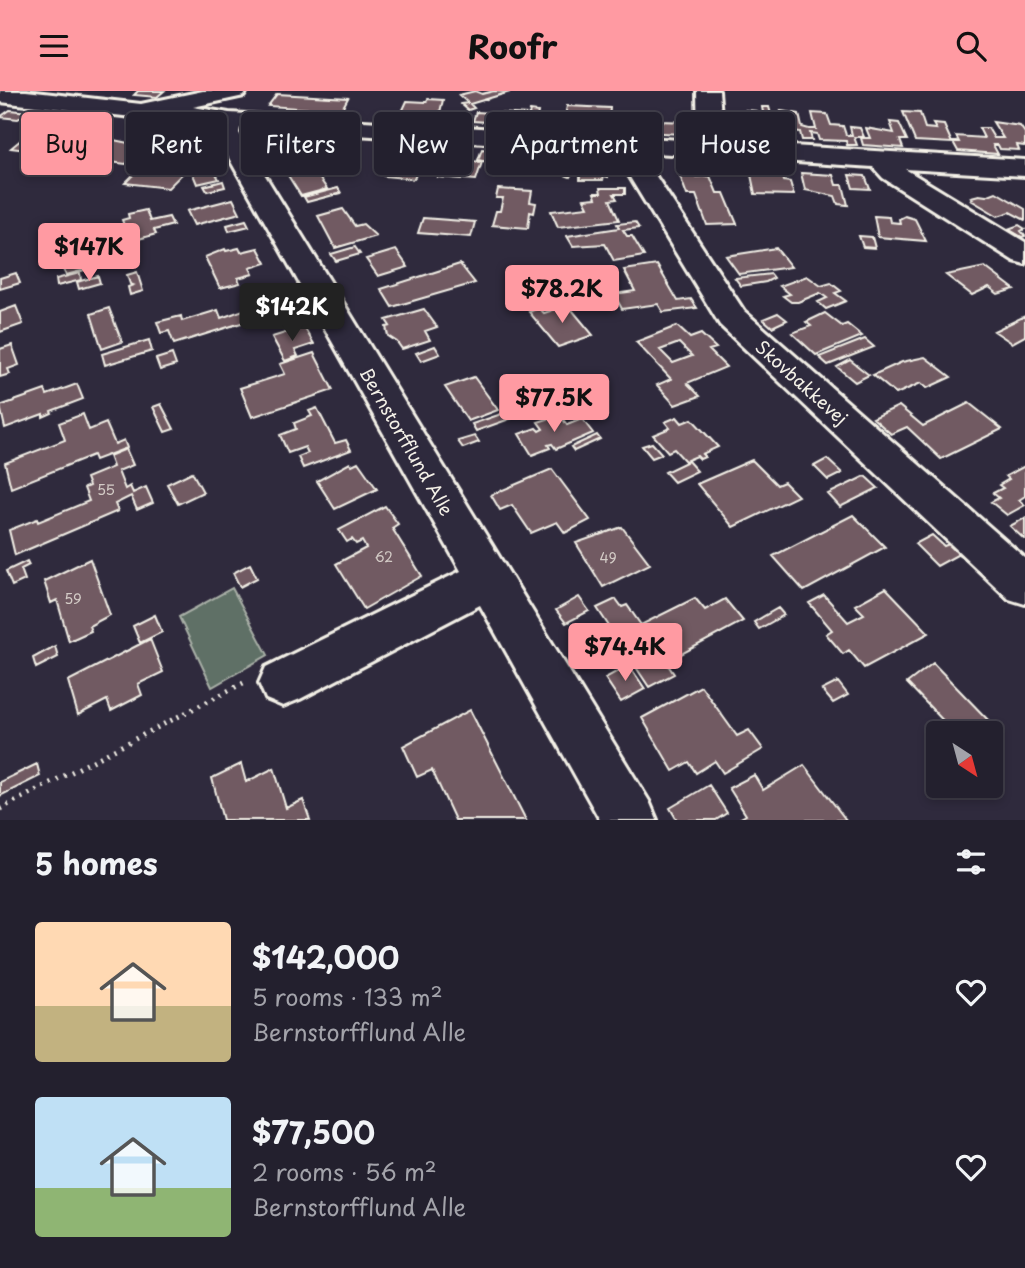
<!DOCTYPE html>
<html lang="en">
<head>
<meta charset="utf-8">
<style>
	:root { --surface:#23202e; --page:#2f2d3a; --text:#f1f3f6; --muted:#a3a3aa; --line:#403e4a; --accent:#ff9aa2 }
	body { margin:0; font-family:"Playpen Sans",sans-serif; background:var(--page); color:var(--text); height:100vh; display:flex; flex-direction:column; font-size:26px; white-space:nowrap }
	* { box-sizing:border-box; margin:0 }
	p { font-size:23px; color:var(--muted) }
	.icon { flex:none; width:38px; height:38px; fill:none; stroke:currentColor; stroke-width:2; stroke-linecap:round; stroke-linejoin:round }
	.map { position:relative; height:729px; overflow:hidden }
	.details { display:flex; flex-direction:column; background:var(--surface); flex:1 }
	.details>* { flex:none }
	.guide { position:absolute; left:21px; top:21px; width:984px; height:63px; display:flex; gap:14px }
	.needle { width:46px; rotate:144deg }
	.buttons { position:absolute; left:926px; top:630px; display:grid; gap:14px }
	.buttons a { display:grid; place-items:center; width:77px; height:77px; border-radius:7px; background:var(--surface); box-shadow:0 4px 10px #0003,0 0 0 2px var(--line); font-size:35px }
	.price { position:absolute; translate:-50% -60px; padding:0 16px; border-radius:7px; background:var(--accent); color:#111; font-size:23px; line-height:46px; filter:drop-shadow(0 2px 4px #0008) }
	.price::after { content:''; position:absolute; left:50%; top:42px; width:21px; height:16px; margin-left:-10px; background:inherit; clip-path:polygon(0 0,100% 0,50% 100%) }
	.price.current { background:#222; color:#fff }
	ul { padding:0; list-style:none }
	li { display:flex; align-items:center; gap:21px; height:175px; padding:0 35px }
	li span { display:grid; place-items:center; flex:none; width:196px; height:140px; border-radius:7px; color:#555 }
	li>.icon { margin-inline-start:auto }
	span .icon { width:84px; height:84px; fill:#fffc; stroke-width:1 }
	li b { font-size:30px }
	h2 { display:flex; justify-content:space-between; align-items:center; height:84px; padding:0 35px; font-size:30px }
	.chip { padding:0 24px; border-radius:7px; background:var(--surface); box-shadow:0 4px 10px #0003,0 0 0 2px var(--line); font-size:24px; line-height:63px }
	.chip.current { background:var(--accent); color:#111 }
	header { display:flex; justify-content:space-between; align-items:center; height:91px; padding:0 35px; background:var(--accent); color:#111; font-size:32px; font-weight:700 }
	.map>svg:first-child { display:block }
	.green { fill:#5e6f66; stroke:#a9b0a7; stroke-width:2 }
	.building { fill:#715a62; stroke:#f4f1e8; stroke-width:2; fill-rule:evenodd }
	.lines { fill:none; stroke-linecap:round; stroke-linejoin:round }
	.minor-casing { stroke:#f4f1e8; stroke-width:6 }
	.path { stroke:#f4f1e8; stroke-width:5; stroke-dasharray:2 6; stroke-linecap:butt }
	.minor { fill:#2f2a3d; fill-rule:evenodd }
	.labels { text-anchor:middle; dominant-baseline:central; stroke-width:5; stroke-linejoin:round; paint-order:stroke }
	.number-label { font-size:14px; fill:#d3cbc6 }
	.street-label { font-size:18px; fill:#f4f1e8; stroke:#2f2a3d }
</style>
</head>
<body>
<header><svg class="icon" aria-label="menu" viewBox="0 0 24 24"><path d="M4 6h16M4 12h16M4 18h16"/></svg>Roofr<svg class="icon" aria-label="search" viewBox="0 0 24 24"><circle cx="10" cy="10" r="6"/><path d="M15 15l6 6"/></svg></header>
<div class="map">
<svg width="1025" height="729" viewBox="0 0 1025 729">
	<rect width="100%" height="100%" fill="#2f2a3d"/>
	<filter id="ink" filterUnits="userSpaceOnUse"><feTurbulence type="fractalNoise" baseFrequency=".0143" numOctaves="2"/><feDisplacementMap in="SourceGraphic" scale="14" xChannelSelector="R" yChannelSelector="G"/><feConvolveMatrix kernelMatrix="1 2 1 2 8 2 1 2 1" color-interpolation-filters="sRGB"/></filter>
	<g filter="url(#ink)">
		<path class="green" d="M232 497 268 564 212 596 179 526Z"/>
		<path class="building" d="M138 0H164L157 6 134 4Z
			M475 0 482 3 494 0 510 1 470 13 474 17 468 19 461 13 468 12 459 4Z
			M277 3 348 7 341 20 268 15Z
			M428 8 443 9 439 25 401 23 407 10 426 11Z
			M567 15 610 17 609 26 613 34 596 36 593 30H599L597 27 565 25Z
			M762 16H769L771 23H782L781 20 799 23 802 36 809 38H816L812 22 827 23 831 34 843 35 846 44H852L850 36 860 37 864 46H854L857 54H847L846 50 819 49 817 43 810 42 812 49H802L800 41 791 40 794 48 775 47 771 27H764Z
			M10 19 28 21 18 28 0 26Z
			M746 19 756 20 760 40 743 39 744 47H733L732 37H737L736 23H747Z
			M530 20 538 21 535 34 473 30 476 21 529 24Z
			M903 21 920 22 925 37 936 38 933 33 944 34 952 52 915 50Z
			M465 22 470 25 463 28 467 31 457 35 446 29Z
			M632 23 653 25 655 30 696 31 699 44 626 40 624 35 626 36 627 27 632 28Z
			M890 31 899 32 907 49H900L903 57 863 54 861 47H870L866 37 894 42Z
			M993 31 1020 35 1025 42V55L1017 54 1019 59 1000 58 998 54H993L998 63 958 60 953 51H959L956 45 984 47 979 37H988L994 47H1003Z
			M39 34 71 37 42 61 11 57Z
			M83 39 107 42 85 62 60 59Z
			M149 40 166 41 149 58 141 57 126 73 93 69 114 49 142 55 147 49 140 48Z
			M276 45 315 47 308 59 267 56Z
			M491 55 501 56 497 73 478 69 482 58 490 59Z
			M510 56 527 58 524 69 507 68Z
			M450 69 482 71 476 89 438 86 443 72 449 73Z
			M302 70 305 75 310 74 327 98 301 105 282 75Z
			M563 71 605 74 604 81H608V86L604 85 603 89H580V81L573 80 570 86 562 83 566 80 562 79Z
			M379 72H390L420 74 414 88 384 85 387 80H377Z
			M143 74 158 76 155 79H186L168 97 125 92Z
			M212 76 219 88 197 93 192 81Z
			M750 79 782 81 784 90 790 91 794 104 755 103Z
			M679 82H694L696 86 710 85 717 102H724L737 133 707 134 696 104H687Z
			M801 82 833 84 836 94H843L848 114 838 113 835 105 805 99Z
			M849 84 865 85 870 98 853 97Z
			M223 90 225 96 207 100 204 95Z
			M338 97 341 102 307 111 304 106Z
			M600 97H625V103H614L617 108 610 109 619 129 558 136 551 120 588 116 584 108 596 107 594 102H601Z
			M498 98 532 100 530 111 536 112 534 122 530 121 528 137 492 134 496 120H500L503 107H496Z
			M996 101 1025 118V129L1010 121 998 125 971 109 973 108 971 106 979 104 986 105Z
			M233 108 240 122 194 134 187 120Z
			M343 118 355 135 363 133 376 145 335 157 318 125Z
			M146 119 150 130 169 126 173 134 154 139 156 143 121 153 117 143 125 137 122 129 129 127 128 123Z
			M874 125 889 126 890 131 900 132 899 128 905 125 915 128 926 150 878 146Z
			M423 127 475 131 471 146 418 142Z
			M246 129 249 135 229 140 227 134Z
			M635 131 639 137 623 139 627 145H632L644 165 614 170 605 153 573 155 567 145 619 137 617 133Z
			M1019 134 1025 138 1021 140 1025 145 1022 146 1008 138Z
			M90 137 107 173 66 184 55 163 62 161 59 154 53 156 49 149Z
			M859 145 872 146 875 157 863 156Z
			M129 154 131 163 117 166 114 157Z
			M355 156 360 163 336 170 331 163Z
			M239 157 241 161 258 157 266 172 250 177 253 183 238 187 240 192 220 197 205 166 225 158 226 160Z
			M776 157 791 176 739 183 726 165Z
			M396 159 408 176 378 185 366 168Z
			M460 173 475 192 392 216 381 198Z
			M657 174 678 210 691 208 697 217 663 221 658 213 622 218 614 203 635 200 624 179Z
			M985 176 1014 198 998 203 989 196 972 204 946 184Z
			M137 181 143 200 130 204 128 196 133 194 130 193 127 184Z
			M16 182 20 192 0 198V187Z
			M80 182 81 189 57 195 56 188Z
			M771 183 774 187 766 191 741 195 735 187Z
			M98 185 100 192 79 198 77 191Z
			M807 185 821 195 831 192 841 200 835 202 846 210 826 218 818 211 827 207 820 202 798 211H791L783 205 790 203 780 195Z
			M280 206 286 218 174 253 169 240 161 242 157 231 181 225 182 230 218 219 221 227Z
			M568 214 593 244 558 256 529 221 539 217 544 222Z
			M16 215 23 233 0 241V221Z
			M109 217 122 251 102 258 91 223Z
			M424 218 437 236 425 240 430 249 402 258 397 251 388 245 386 236 390 235 386 229Z
			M778 222 787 229 772 236 763 228Z
			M825 222 842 235 847 233 862 245 816 264 792 242 811 235 806 231Z
			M1025 225V245L1012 252 994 240Z
			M677 235 690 247 701 243 716 257 709 259 726 276 687 292 700 305 675 314 657 294 671 288 636 251ZM679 252 692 265 673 272 660 259Z
			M304 236 314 253 295 259 298 265 285 270 272 246Z
			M865 248 874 256 828 274 819 266Z
			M149 249 152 260 105 274 102 263Z
			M12 254 19 274 8 278 10 283 0 286V258Z
			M435 255 440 263 421 270 416 262Z
			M314 262 333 299 252 326 240 297 285 283 280 273Z
			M172 263 176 274 160 279 156 268Z
			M925 266 951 286 927 297 921 292 896 303 873 284 902 271Z
			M850 269 869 284 855 291 837 276Z
			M474 286 498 319 468 330 445 296Z
			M77 293 83 308 51 320 52 322 43 326V323L5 337 0 315 45 299 47 304Z
			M969 312 1002 338 941 368 907 336 891 343 873 327 899 315 923 335Z
			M161 313 174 338 165 341 153 316Z
			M317 317 335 352 346 349 351 359 303 377 298 366 308 362 305 356 288 362 280 344 296 338 294 332 312 325 309 320Z
			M513 319 518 325 476 340 472 333Z
			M83 323 89 339 106 332 115 353 124 349 127 357 95 369 93 364 11 397 5 372 65 349 59 332Z
			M560 324 567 334 582 328 593 342 556 358 552 353 548 354 550 357 532 364 519 343 536 337 539 340 543 338 538 331Z
			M677 326 682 332 692 328 718 356 702 363 705 366 700 368 697 365 685 370 674 358 668 361 653 344 670 337 665 331Z
			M597 344 600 348 574 360 571 356Z
			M475 345 479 351 463 357 458 350Z
			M652 352 662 363 652 367 642 355Z
			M126 358 133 374 118 380 125 398 130 395 133 402 146 396 153 412 137 419 131 405 115 413 118 420 15 464 9 439 37 428 38 431 89 410 84 397 89 395 86 387 113 376 109 365Z
			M827 368 842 382 828 389 814 375Z
			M752 369 777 394 784 391 798 405 733 436 697 393Z
			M688 370 697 380 674 391 665 381Z
			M358 371 377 398 335 418 317 390 350 372 352 374Z
			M1025 375V405L1019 409 1025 414 1007 424 991 411 999 407 993 402 1003 397 999 394 1009 388 1006 385Z
			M552 378 590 429 565 442 557 431 531 442 512 414 500 419 491 404Z
			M192 381 203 401 178 413 167 393Z
			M865 385 878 397 840 416 828 403Z
			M385 415 398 433 392 437 422 485 364 518 336 473 366 457 362 450 356 453 352 448 347 451 339 439Z
			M853 424 885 456 804 500 773 465Z
			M1025 427V448H1024L1010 435Z
			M622 436 650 473 603 496 576 452Z
			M932 444 944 455 949 453 959 463 937 475 915 453Z
			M90 468 110 524 89 535 91 540 69 550 57 509 51 512 44 490Z
			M27 470 29 474 21 478 25 489 12 495 6 480Z
			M250 473 257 487 240 496 233 482Z
			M886 497 929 542 864 577 849 559 843 563 826 543 832 539 809 512 824 504 848 531 864 523 855 514Z
			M579 506 589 520 566 532 556 519Z
			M695 507 705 519 725 508 743 530 666 571 674 583 649 596 597 517 616 508 622 516 627 514 641 534Z
			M778 517 784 524 759 538 754 531Z
			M155 524 162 541 140 552 133 535Z
			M150 548 163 581 138 593 142 604 111 620 107 609 78 624 68 590Z
			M55 555 58 566 36 577 33 567Z
			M933 572 989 630 973 642H955L907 592Z
			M629 574 645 598 621 611 605 587Z
			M838 591 848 604 833 612 822 599Z
			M701 595 737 645 749 639 763 658 723 682 715 670 696 682 689 671 673 680 642 627Z
			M470 619 526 729H455L432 679 417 686 403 655Z
			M37 673 40 685 0 705V691Z
			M241 673 246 691 274 677 286 717 303 709 310 729H223L212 687Z
			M804 674 846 729H737L746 724 729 697 754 684 763 699Z
			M709 694 727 722 716 729H677L670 717Z"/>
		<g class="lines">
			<defs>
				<path id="minor" d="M0 0H26L141 13 203 0H247L244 5 193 16 229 22 698 50 697 0H719L723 51 1025 69V85L905 78 1025 151V173L1014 170 883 87 873 76 640 61 744 220 1025 467V513L1009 508 720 234 614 60 240 37 239 42 649 710 657 729H600L480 514 300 608 283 615 266 608 259 592 266 576 461 480 215 42 216 34 179 28 171 21 141 27 0 11Z"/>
			</defs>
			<use href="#minor" class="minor-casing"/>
			<path class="path" d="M0 718 247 590"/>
			<use href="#minor" class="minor"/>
		</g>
	</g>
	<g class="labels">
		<g class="number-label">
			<text x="106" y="398">55</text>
			<text x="384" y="465">62</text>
			<text x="608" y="466">49</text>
			<text x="73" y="507">59</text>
		</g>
		<g class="street-label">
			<text transform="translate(802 291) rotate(42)">Skovbakkevej</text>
			<text transform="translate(407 350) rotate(60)">Bernstorfflund Alle</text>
		</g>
	</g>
</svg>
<div class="buttons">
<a><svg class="needle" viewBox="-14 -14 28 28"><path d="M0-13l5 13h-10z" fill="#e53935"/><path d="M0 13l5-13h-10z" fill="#a3a3aa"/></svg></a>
</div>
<b class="price" style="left:89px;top:192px">$147K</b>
<b class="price" style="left:562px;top:234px">$78.2K</b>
<b class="price current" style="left:292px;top:252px">$142K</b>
<b class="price" style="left:554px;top:343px">$77.5K</b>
<b class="price" style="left:625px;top:592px">$74.4K</b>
<div class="guide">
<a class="chip current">Buy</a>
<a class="chip">Rent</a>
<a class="chip">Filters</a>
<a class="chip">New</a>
<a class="chip">Apartment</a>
<a class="chip">House</a>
</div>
</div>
<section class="details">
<h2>5 homes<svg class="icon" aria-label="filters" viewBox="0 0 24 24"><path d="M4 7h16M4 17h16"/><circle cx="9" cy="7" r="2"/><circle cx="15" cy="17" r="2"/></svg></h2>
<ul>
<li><span style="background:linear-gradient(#ffd9b3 60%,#c2b280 0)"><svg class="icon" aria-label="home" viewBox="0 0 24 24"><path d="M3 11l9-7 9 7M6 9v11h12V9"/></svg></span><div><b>$142,000</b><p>5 rooms · 133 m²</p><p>Bernstorfflund Alle</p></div><svg class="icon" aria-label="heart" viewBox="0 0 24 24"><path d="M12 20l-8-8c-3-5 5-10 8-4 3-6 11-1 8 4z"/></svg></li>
<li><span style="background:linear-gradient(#bfe0f5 65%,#8fb573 0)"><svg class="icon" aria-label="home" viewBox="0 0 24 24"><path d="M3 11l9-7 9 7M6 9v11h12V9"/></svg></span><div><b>$77,500</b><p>2 rooms · 56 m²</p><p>Bernstorfflund Alle</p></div><svg class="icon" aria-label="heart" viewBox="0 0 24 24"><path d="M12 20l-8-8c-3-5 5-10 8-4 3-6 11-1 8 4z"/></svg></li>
</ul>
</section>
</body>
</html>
